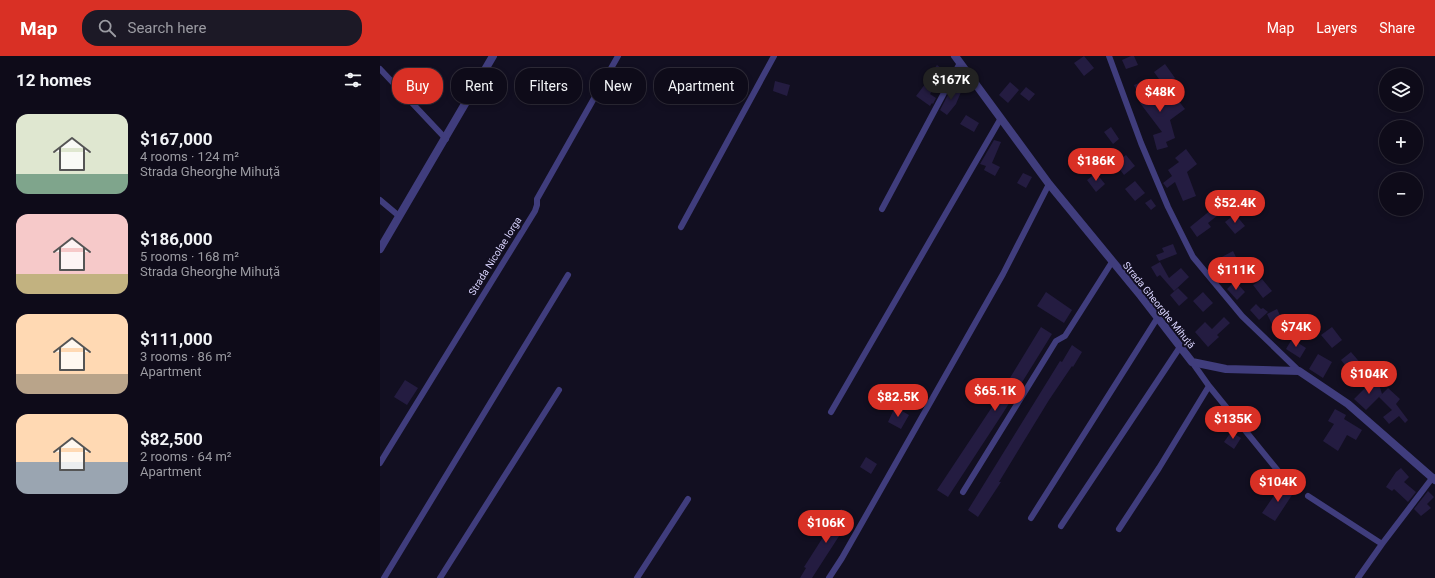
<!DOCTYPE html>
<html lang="en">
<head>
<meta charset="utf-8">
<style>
	:root { --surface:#0e0b19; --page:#1c1926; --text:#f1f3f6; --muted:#9b9ba2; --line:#2e2b38; --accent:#d93025 }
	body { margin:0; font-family:Roboto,sans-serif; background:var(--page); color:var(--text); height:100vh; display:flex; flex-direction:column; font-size:15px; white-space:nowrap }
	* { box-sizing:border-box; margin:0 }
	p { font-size:13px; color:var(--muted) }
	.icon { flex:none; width:22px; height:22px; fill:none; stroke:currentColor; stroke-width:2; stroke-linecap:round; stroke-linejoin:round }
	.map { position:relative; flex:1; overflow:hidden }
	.details { display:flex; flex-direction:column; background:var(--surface); width:380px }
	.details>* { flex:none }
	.banner { position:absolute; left:12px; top:12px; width:380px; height:36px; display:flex; gap:8px }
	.controls { position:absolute; left:999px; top:12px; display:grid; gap:8px }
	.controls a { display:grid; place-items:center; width:44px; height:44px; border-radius:50%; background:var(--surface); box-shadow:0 2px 6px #0003,0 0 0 1px var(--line); font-size:20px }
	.price { position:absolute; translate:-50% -34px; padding:0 9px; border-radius:14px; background:var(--accent); color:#fff; font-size:13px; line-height:26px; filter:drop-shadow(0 1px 2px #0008) }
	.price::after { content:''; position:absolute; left:50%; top:24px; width:12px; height:9px; margin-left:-6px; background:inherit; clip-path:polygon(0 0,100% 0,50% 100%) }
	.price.selected { background:#222; color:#fff }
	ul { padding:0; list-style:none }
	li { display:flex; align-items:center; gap:12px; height:100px; padding:0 16px }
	li span { display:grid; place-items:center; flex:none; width:112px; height:80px; border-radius:12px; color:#555 }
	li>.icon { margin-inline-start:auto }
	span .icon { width:48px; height:48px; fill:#fffc; stroke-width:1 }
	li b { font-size:17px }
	h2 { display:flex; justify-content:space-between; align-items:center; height:48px; padding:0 16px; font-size:17px }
	.pill { padding:0 14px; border-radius:16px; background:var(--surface); box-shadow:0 2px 6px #0003,0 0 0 1px var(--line); font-size:14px; line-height:36px }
	.pill.selected { background:var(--accent); color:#fff }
	header { display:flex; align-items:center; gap:24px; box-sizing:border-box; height:56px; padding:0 20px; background:var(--accent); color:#fff }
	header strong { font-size:19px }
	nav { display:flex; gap:22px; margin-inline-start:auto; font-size:14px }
	.search { width:280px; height:36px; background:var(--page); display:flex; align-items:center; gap:10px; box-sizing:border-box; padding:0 14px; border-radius:16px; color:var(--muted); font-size:15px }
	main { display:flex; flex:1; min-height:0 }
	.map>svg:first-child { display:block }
	.building { fill:#241c41 }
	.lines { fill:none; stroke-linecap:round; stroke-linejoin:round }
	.minor { stroke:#403d7d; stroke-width:6 }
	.tertiary { stroke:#403d7d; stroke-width:8 }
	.labels { text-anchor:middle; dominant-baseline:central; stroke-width:4; stroke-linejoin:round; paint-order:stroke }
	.street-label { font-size:10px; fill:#d7d2fc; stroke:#120f21 }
</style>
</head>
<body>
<header>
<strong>Map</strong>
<div class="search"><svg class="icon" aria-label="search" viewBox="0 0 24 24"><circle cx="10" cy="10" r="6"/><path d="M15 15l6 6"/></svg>Search here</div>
<nav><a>Map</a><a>Layers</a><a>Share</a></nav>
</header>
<main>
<section class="details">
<h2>12 homes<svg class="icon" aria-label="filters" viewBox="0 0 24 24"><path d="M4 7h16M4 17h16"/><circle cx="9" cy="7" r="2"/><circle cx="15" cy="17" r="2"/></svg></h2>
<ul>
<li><span style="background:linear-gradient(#dfe7d0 75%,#7fa58c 0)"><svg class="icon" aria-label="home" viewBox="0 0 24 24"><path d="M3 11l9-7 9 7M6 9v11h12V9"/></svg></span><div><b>$167,000</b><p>4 rooms · 124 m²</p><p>Strada Gheorghe Mihuță</p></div></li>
<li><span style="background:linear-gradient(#f6c9c9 75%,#c2b280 0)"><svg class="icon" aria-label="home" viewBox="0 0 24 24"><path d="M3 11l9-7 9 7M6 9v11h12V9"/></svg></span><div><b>$186,000</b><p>5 rooms · 168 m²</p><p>Strada Gheorghe Mihuță</p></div></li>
<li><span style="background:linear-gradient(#ffd9b3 75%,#b9a48a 0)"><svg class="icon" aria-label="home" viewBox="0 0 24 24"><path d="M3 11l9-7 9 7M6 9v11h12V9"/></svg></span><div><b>$111,000</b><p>3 rooms · 86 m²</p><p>Apartment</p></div></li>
<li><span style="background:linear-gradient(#ffd9b3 60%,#9aa5b1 0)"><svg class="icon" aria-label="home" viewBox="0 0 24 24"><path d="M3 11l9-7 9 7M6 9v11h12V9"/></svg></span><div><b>$82,500</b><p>2 rooms · 64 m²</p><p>Apartment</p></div></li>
</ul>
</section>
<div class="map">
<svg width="1055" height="522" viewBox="0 0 1055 522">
	<rect width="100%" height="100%" fill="#120f21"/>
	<path class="building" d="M704 0 714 12 704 20 694 7Z
		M751 0H754L758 9 746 13 742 4Z
		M785 8 795 22 784 30 774 16Z
		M557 9 566 16 550 38 556 42 553 48 552 47 550 50 536 40 549 23 547 22Z
		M766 24 770 35 781 49 794 39 805 53 790 64 795 82 786 86 788 91 777 94 773 79 782 76 760 47 761 45 754 29Z
		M395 25 410 29 407 40 393 35Z
		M630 26 639 34 628 47 619 39Z
		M572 31 581 36 576 48 567 59 560 54Z
		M646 31 655 38 649 45 640 38Z
		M586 59 599 67 594 76 580 68Z
		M731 71 739 83 733 88 724 76Z
		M614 84 621 86 612 107 620 111 615 120 604 114 606 110 600 108Z
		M806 93 817 108 807 116 816 140 803 145 795 126 787 132 783 127 792 120 788 114 799 106 795 102Z
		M727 99 734 108 722 117 715 108Z
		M746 99 755 110 744 119 735 107Z
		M643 117 652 121 646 132 637 127Z
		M716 117 725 128 716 136 707 124Z
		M755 125 765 137 755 145 745 133Z
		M771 143 776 150 771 154 765 147Z
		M837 149 842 156 828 167 831 171 817 181 810 171Z
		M855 158 865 170 855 178 845 166Z
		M793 188 797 198 779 205 776 199 784 196 782 192Z
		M853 195 858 205 845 212 840 202Z
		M864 203 873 214 866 219 857 208Z
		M780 206 789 222 801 212 809 221 794 235 780 219 777 221 771 211Z
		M882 223 892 235 883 242 873 229Z
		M854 226H856L865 236 857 244 847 233Z
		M798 232 808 242 799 250 790 239Z
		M666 236 692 254 684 267 657 250Z
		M823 236 833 247 823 256 813 245Z
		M876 248 881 253 883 252 888 256 879 264 870 254Z
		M897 253 902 263 892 268 887 258Z
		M844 261 850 267 837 279 839 281 828 291 815 276 825 266 832 273Z
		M661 271 672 278 623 357 568 441 557 434 614 348Z
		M952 271 962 284 952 292 941 279Z
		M912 283 926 292 920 302 906 293Z
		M692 289 702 296 693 311 692 310 669 344 619 426H621L598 461 588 454 680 305 682 306Z
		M971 296 983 310 973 319 961 304Z
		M938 298 952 306 943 322 929 313Z
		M25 324 38 332 27 349 14 341Z
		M998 325 1002 338 986 354 974 343 985 332 984 329Z
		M1008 332 1020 343 1016 348 1028 364 1025 367 1019 360 1009 368 1003 361 1012 354 999 341Z
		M515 351 529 359 521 373 508 366Z
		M955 353 966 359 964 363 982 374 976 384 967 379 958 395 943 385 954 368 948 365Z
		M851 376 861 382 854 393 844 386Z
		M486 401 497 408 491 418 480 411Z
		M1021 412 1029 421 1024 426 1036 436 1028 446 1014 433 1012 435 1006 431 1016 416Z
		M902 428 914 436 895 465 882 457Z
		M1048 435 1054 441 1047 448 1051 452 1041 460 1034 453Z
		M461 453 472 460 432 522H420L426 512 424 511Z"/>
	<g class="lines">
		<path class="minor" d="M729 0 761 87 788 151 813 201 862 260 919 315
			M0 13 66 83
			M0 144 19 160
			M502 153 580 7
			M301 171 394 0
			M812 306 829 330 903 421
			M451 356 621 62
			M0 407 155 155 157 149V143L238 0
			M583 436 676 285 685 280 732 206
			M928 440 1002 488
			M651 462 778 261
			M681 470 800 291
			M739 473 779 412 829 330
			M4 522 188 219
			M60 522 179 334
			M257 522 308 443
			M449 522 462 502 623 218 669 128
			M978 522 1002 488 1053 421"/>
		<path class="tertiary" d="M575 0 669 128 761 240 812 306 846 313 919 315 968 348 1055 424
			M0 193 113 0"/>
	</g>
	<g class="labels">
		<g class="street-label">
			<text transform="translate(115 200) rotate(-58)">Strada Nicolae Iorga</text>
			<text transform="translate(779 249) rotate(51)">Strada Gheorghe Mihuță</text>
		</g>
	</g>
</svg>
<div class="controls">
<a><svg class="icon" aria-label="layers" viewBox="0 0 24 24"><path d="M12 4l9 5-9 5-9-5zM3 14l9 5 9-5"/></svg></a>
<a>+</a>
<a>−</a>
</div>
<b class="price selected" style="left:571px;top:45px">$167K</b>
<b class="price" style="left:780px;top:57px">$48K</b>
<b class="price" style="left:716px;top:126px">$186K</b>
<b class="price" style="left:855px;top:168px">$52.4K</b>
<b class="price" style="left:856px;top:235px">$111K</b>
<b class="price" style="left:916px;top:292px">$74K</b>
<b class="price" style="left:989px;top:339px">$104K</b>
<b class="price" style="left:615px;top:356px">$65.1K</b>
<b class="price" style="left:518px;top:362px">$82.5K</b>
<b class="price" style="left:853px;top:384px">$135K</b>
<b class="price" style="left:898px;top:447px">$104K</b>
<b class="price" style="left:446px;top:488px">$106K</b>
<div class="banner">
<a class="pill selected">Buy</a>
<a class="pill">Rent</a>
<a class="pill">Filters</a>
<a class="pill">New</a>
<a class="pill">Apartment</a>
</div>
</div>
</main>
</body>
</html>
